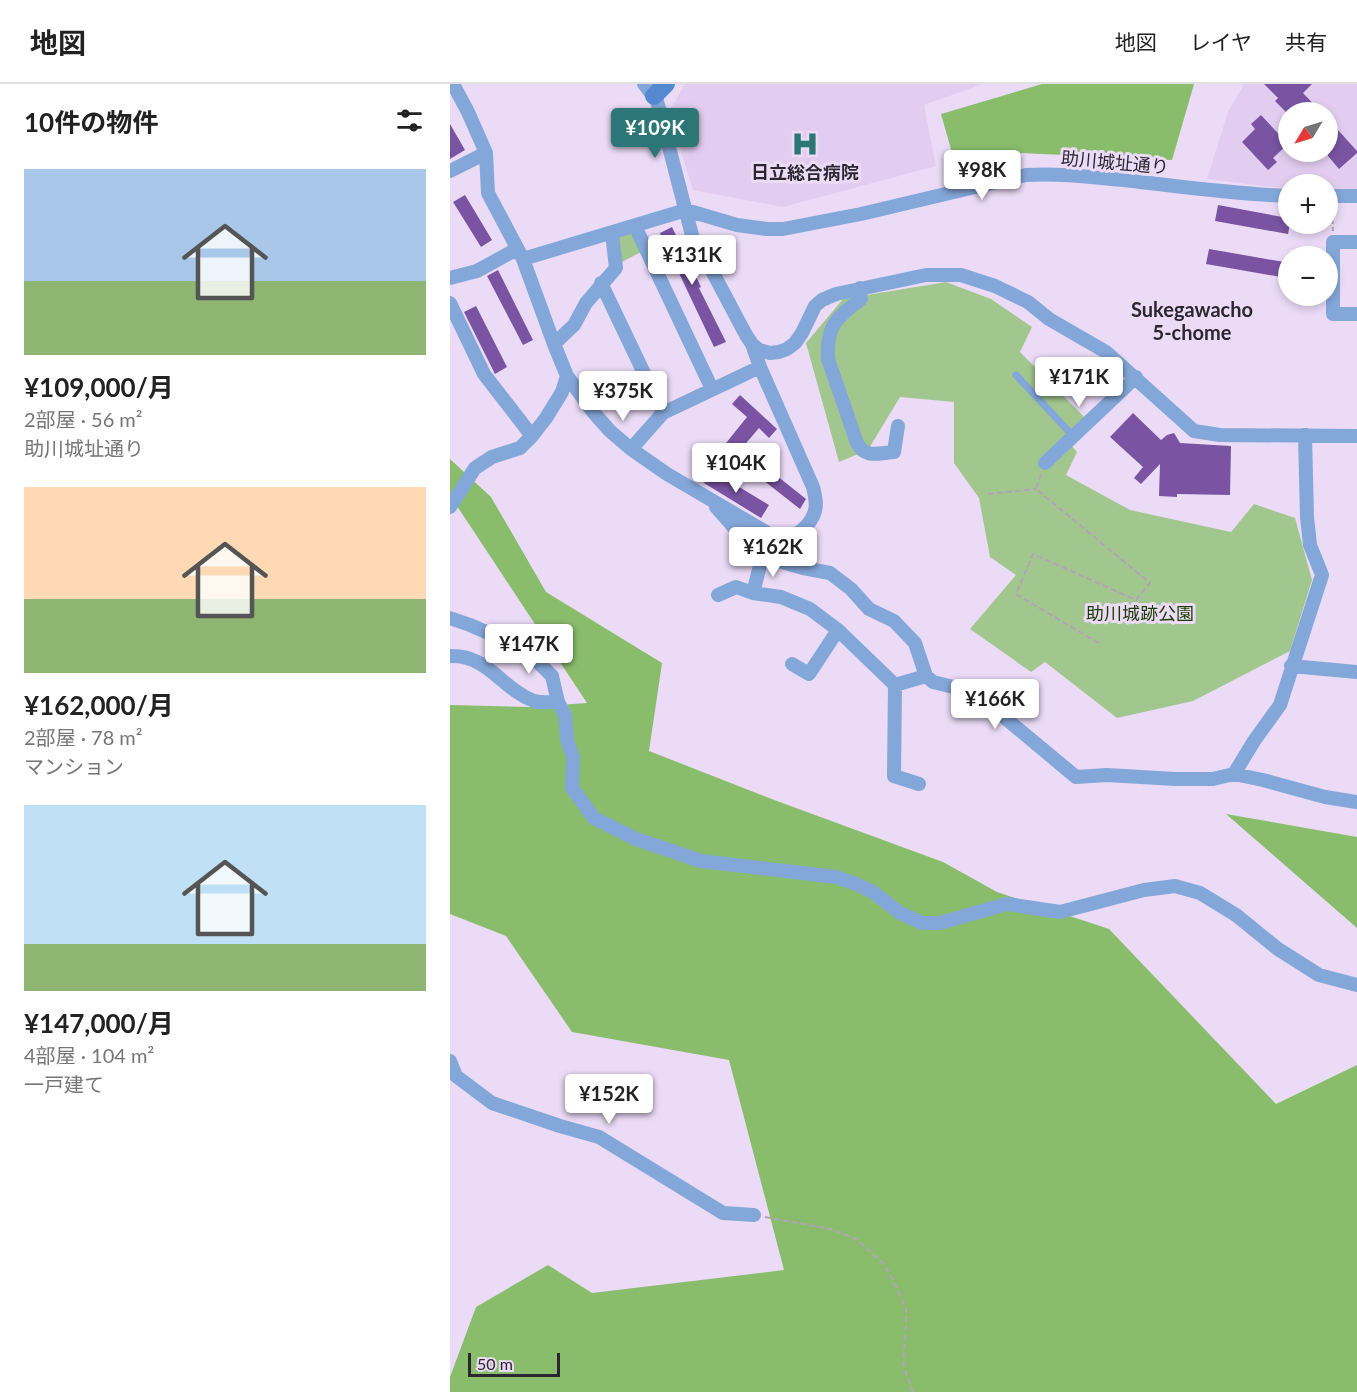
<!DOCTYPE html>
<html lang="ja">
<head>
<meta charset="utf-8">
<style>
	:root { --surface:#fff; --page:#f6f6f6; --text:#222; --muted:#767676; --line:#e0e0e0; --accent:#2c7677 }
	body { margin:0; font-family:Lato,"Noto Sans JP",sans-serif; background:var(--page); color:var(--text); height:100vh; display:flex; flex-direction:column; font-size:22px; white-space:nowrap }
	* { box-sizing:border-box; margin:0 }
	p { font-size:20px; color:var(--muted) }
	.icon { flex:none; width:33px; height:33px; fill:none; stroke:currentColor; stroke-width:2; stroke-linecap:round; stroke-linejoin:round }
	.map { position:relative; flex:1; overflow:hidden }
	.side { display:flex; flex-direction:column; background:var(--surface); width:450px }
	.side>* { flex:none }
	.needle { width:39px; rotate:232deg }
	.buttons { position:absolute; left:828px; top:18px; display:grid; gap:12px }
	.buttons a { display:grid; place-items:center; width:60px; height:60px; border-radius:50%; background:var(--surface); box-shadow:0 3px 9px #0003; font-size:30px }
	.scale { position:absolute; left:18px; bottom:15px; width:92px; box-sizing:border-box; padding-left:6px; border:3px solid #2c2630; border-top:0; font-size:16px; line-height:21px; white-space:nowrap; color:#2c2630; -webkit-text-stroke:4px #ebdbf7; paint-order:stroke }
	.price { position:absolute; translate:-50% -51px; padding:0 14px; border-radius:6px; background:#fff; color:#222; font-size:20px; line-height:39px; filter:drop-shadow(0 2px 3px #0008) }
	.price::after { content:''; position:absolute; left:50%; top:36px; width:18px; height:14px; margin-left:-9px; background:inherit; clip-path:polygon(0 0,100% 0,50% 100%) }
	.price.selected { background:var(--accent); color:#fff }
	ul { padding:0; list-style:none }
	li { display:grid; align-content:center; gap:12px; height:318px; padding:0 24px }
	li span { display:grid; place-items:center; height:186px; border-radius:0px; color:#555 }
	li>.icon { margin-inline-start:auto }
	span .icon { width:108px; height:108px; fill:#fffc; stroke-width:1 }
	li b { font-size:26px }
	h2 { display:flex; justify-content:space-between; align-items:center; height:72px; padding:0 24px; font-size:26px }
	header { display:flex; align-items:center; gap:36px; box-sizing:border-box; height:84px; padding:0 30px; background:var(--surface); border-bottom:2px solid var(--line) }
	header strong { font-size:28px }
	nav { display:flex; gap:33px; margin-inline-start:auto; font-size:21px }
	main { display:flex; flex:1; min-height:0 }
	.map>svg:first-child { display:block }
	.built { fill:#e2cdf0; fill-rule:evenodd }
	.green { fill:#a2c78e }
	.forest { fill:#89bd6c }
	.building { fill:#7a54a2 }
	.lines { fill:none; stroke-linecap:round; stroke-linejoin:round }
	.path { stroke:#b1a4ba; stroke-width:2; stroke-dasharray:6 3; stroke-linecap:butt }
	.lane { stroke:#84a7d9; stroke-width:7 }
	.street { stroke:#84a7d9; stroke-width:14 }
	.secondary { stroke:#5489d2; stroke-width:18 }
	.labels { text-anchor:middle; dominant-baseline:central; stroke-width:6; stroke-linejoin:round; paint-order:stroke }
	.street-label { font-size:18px; fill:#2c2630; stroke:#ebdbf7 }
	.poi-label { font-size:18px; font-weight:bold; fill:#2c2630; stroke:#ebdbf7 }
	.park-label { font-size:18px; fill:#1a3c00; stroke:#ebdbf7 }
	.neighbourhood-label { font-size:20px; font-weight:bold; fill:#2c2630; stroke:#ebdbf7 }
</style>
</head>
<body>
<header>
<strong>地図</strong>
<nav><a>地図</a><a>レイヤ</a><a>共有</a></nav>
</header>
<main>
<section class="side">
<h2>10件の物件<svg class="icon" aria-label="filters" viewBox="0 0 24 24"><path d="M4 7h16M4 17h16"/><circle cx="9" cy="7" r="2"/><circle cx="15" cy="17" r="2"/></svg></h2>
<ul>
<li><span style="background:linear-gradient(#a9c7e8 60%,#8fb573 0)"><svg class="icon" aria-label="home" viewBox="0 0 24 24"><path d="M3 11l9-7 9 7M6 9v11h12V9"/></svg></span><div><b>¥109,000/月</b><p>2部屋 · 56 m²</p><p>助川城址通り</p></div></li>
<li><span style="background:linear-gradient(#ffd9b3 60%,#8fb573 0)"><svg class="icon" aria-label="home" viewBox="0 0 24 24"><path d="M3 11l9-7 9 7M6 9v11h12V9"/></svg></span><div><b>¥162,000/月</b><p>2部屋 · 78 m²</p><p>マンション</p></div></li>
<li><span style="background:linear-gradient(#bfe0f5 75%,#8fb573 0)"><svg class="icon" aria-label="home" viewBox="0 0 24 24"><path d="M3 11l9-7 9 7M6 9v11h12V9"/></svg></span><div><b>¥147,000/月</b><p>4部屋 · 104 m²</p><p>一戸建て</p></div></li>
</ul>
</section>
<div class="map">
<svg width="907" height="1308" viewBox="0 0 907 1308">
	<rect width="100%" height="100%" fill="#ebdbf7"/>
	<path class="built" d="M235 0H533L474 21 486 82 333 123 243 106 222 39 221 24Z
		M794 0H907V105H878V100H838V105L757 95 778 28ZM838 28H878V68H838Z"/>
	<path class="green" d="M184 143 195 166 168 180 164 149Z
		M496 198 541 215 582 243 570 268 643 342 621 361 627 368 616 391 680 426 781 448 804 420 845 434 862 496 840 567 743 617 667 634 595 578 581 588 520 545 566 491 540 473 529 414 504 379V318L450 313 418 366 389 378 356 259 393 215Z"/>
	<path class="forest" d="M592 0H744L722 76 571 69 508 90 491 30Z
		M0 375 41 413 96 508 212 579 199 667 327 717 493 778 547 808 659 845 826 1020 907 981V1308H0V1293L26 1223 98 1181 142 1209 334 1186 279 976 122 948 56 852 0 830V621L81 623 137 619 3 416 0 414Z
		M776 730 907 753V844Z"/>
	<path class="building" d="M814 0H862L853 9 871 28H836L825 17 828 14Z
		M811 31 838 60 823 74 827 78 818 86 792 58 805 45 801 40Z
		M878 35 907 67V69L889 85 878 72Z
		M0 40 15 66 0 75Z
		M15 111 42 156 31 163 3 118Z
		M768 121 838 134V140H840L838 150 765 137Z
		M222 143 251 203 249 204 276 258 264 263 210 149Z
		M759 165 834 178 831 193 756 180Z
		M48 186 83 256 73 261 37 192Z
		M26 222 57 283 45 290 14 228Z
		M290 311 327 345 319 354 309 344 292 364 356 415 350 425 272 364 297 333 282 320Z
		M683 329 711 356 717 351 724 349 730 359 781 362 780 411 727 410V413L709 412 710 380 691 400 684 394 693 383 660 353Z
		M261 386 319 421 311 434 254 399Z"/>
	<g class="lines">
		<path class="path" d="M882 125 883 147
			M591 390 586 405 700 499 686 516 583 470 566 510 650 560
			M538 410 586 405
			M315 1133 381 1145 406 1155 433 1179 443 1196 456 1225V1244L453 1277 456 1290 463 1308"/>
		<path class="lane" d="M566 291 623 352"/>
		<path class="street" d="M3 0 18 28 36 69 38 109 73 175 104 260 117 292 144 329 160 347 181 365 217 390 316 448C320 450 325 453 329 454 345 456 361 441 365 427 367 419 365 411 363 403L310 283 302 260
			M194 0 207 17 243 155 248 165 261 185 296 251 302 260 309 266 320 269 329 268 337 265 345 259 352 249 365 222 372 216 386 210 476 191H511L545 202 578 218 599 235 656 268 744 347 770 351 907 352
			M0 87 36 69
			M878 112H907
			M236 126 287 141 317 145H333L411 130 576 91C609 89 641 93 673 96 728 102 783 110 838 112
			M185 142 262 305
			M907 158H883V230H907
			M73 175 236 126
			M0 194 27 187 67 165
			M151 199 213 329
			M410 204 411 215C386 234 376 242 378 275L407 359C416 375 428 369 444 368L448 342
			M0 219 34 290 82 352
			M104 260 124 241 136 219 166 184 162 149
			M181 365 213 329 310 283
			M595 379 686 293
			M0 423 25 384 42 373 70 364 82 352 96 334 112 308 117 292
			M266 423 287 447 318 474 353 484 380 489 401 505 419 525 444 537 465 559 476 592 483 598 524 608 626 693 657 691 725 695H763L784 690 813 696 875 713 907 718
			M303 509 313 470
			M268 511 286 503 303 509 331 513 360 525 388 546 445 601
			M0 534 20 541 75 565 102 592 108 618 115 631 117 656 123 673 122 704 144 734 186 755 251 777 386 793 406 800 423 808 450 829 472 839H490L557 820 610 828 694 806 725 802 750 809 786 831 828 865 869 891 907 901
			M0 572C37 570 52 605 84 617 90 619 100 618 108 618
			M342 580 359 590 388 546
			M841 582 907 588
			M784 690 804 657 830 621 872 491 860 461 857 433 855 351
			M469 700 444 692 445 601 476 592
			M0 977 6 992 42 1019 110 1042 149 1053 273 1129 304 1131"/>
		<path class="secondary" d="M204 12 216 0"/>
	</g>
	<defs>
		<symbol id="hospital-bare" viewBox="-9 -9 18 18"><path d="M-5-5h3v3.5h4V-5h3V5h-3V1.5h-4V5h-3Z" fill="#2c7677" stroke="#ebdbf7" stroke-width="2.5" paint-order="stroke"/></symbol>
	</defs>
	<g fill-rule="evenodd">
		<use href="#hospital-bare" x="336" y="41" width="38" height="38"/>
	</g>
	<g class="labels">
		<g class="street-label">
			<text transform="translate(665 78) rotate(5)">助川城址通り</text>
		</g>
		<g class="poi-label">
			<text x="355" y="88">日立総合病院</text>
		</g>
		<g class="park-label">
			<text x="690" y="529">助川城跡公園</text>
		</g>
		<g class="neighbourhood-label">
			<text x="742" y="225">Sukegawacho<tspan x="742" dy="23">5-chome</tspan></text>
		</g>
	</g>
</svg>
<div class="buttons">
<a><svg class="needle" viewBox="-14 -14 28 28"><path d="M0-13l5 13h-10z" fill="#e53935"/><path d="M0 13l5-13h-10z" fill="#767676"/></svg></a>
<a>+</a>
<a>−</a>
</div>
<div class="scale">50 m</div>
<b class="price selected" style="left:205px;top:75px">¥109K</b>
<b class="price" style="left:532px;top:117px">¥98K</b>
<b class="price" style="left:242px;top:202px">¥131K</b>
<b class="price" style="left:629px;top:324px">¥171K</b>
<b class="price" style="left:173px;top:338px">¥375K</b>
<b class="price" style="left:286px;top:410px">¥104K</b>
<b class="price" style="left:323px;top:494px">¥162K</b>
<b class="price" style="left:79px;top:591px">¥147K</b>
<b class="price" style="left:545px;top:646px">¥166K</b>
<b class="price" style="left:159px;top:1041px">¥152K</b>
</div>
</main>
</body>
</html>
